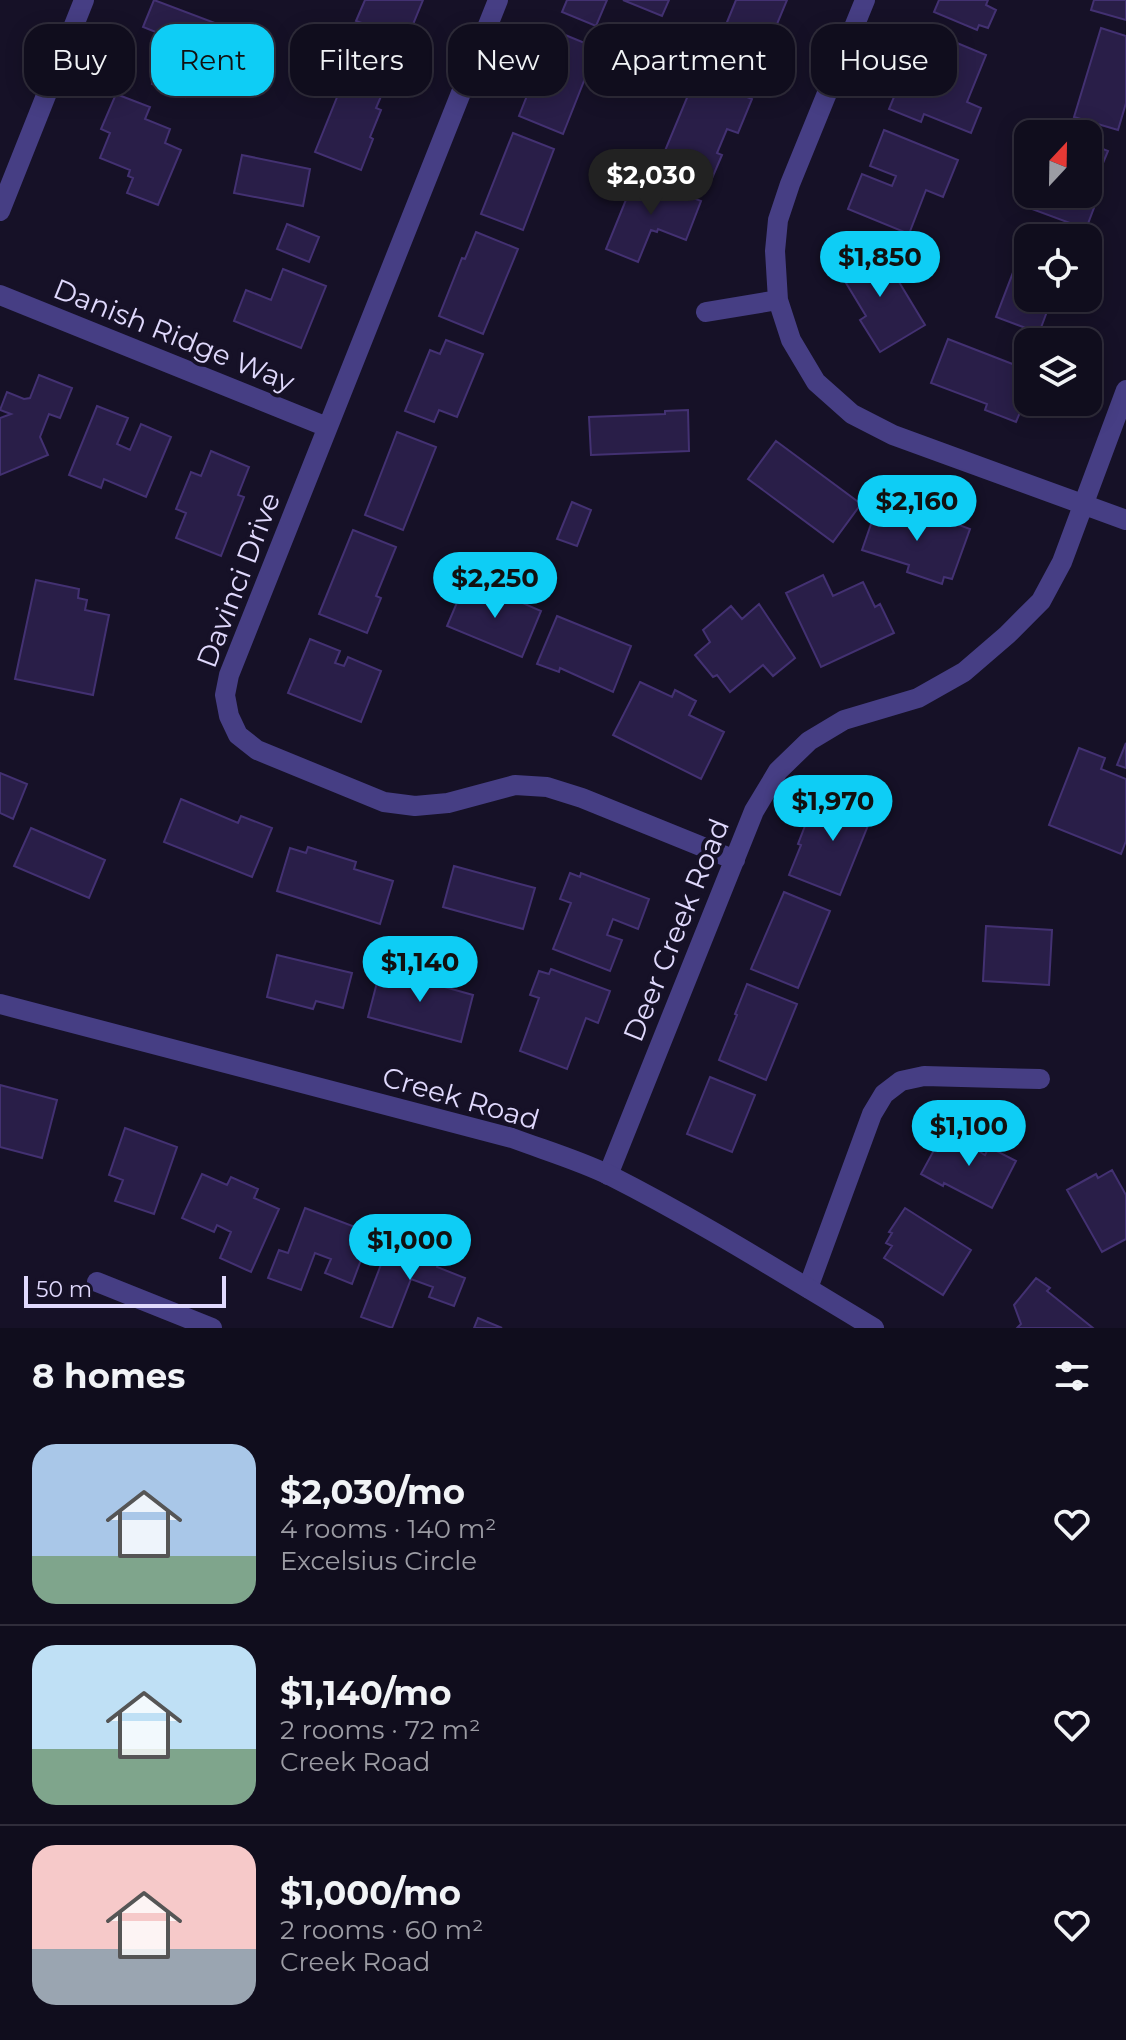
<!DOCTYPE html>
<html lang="en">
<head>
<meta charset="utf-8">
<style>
	:root { --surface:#100d1d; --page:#1e1b2a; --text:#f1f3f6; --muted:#9c9ca4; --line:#302d3b; --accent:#0ecdf5 }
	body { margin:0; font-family:Montserrat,sans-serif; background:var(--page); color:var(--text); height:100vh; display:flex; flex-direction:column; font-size:30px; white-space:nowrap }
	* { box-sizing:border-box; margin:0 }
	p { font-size:26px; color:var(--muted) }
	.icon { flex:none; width:44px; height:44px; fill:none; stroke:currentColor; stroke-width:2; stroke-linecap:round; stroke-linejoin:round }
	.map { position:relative; height:1328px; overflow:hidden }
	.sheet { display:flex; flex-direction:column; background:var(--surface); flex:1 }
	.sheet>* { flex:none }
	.banner { position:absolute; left:24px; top:24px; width:1078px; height:72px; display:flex; gap:16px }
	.needle { width:52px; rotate:22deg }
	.controls { position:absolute; left:1014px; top:120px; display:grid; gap:16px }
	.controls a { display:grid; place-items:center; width:88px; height:88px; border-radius:16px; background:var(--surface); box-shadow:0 4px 20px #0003,0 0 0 2px var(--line); font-size:40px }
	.scale { position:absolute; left:24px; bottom:20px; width:202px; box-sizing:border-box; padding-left:8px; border:4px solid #e0d9fd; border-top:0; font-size:22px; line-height:28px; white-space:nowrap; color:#e0d9fd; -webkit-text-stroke:6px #161127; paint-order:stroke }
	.price { position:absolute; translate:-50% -68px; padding:0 18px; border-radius:28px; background:var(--accent); color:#111; font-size:26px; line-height:52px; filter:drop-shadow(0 2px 4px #0008) }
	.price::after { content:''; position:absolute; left:50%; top:48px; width:24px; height:18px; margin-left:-12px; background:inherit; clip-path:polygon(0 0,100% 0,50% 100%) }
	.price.on { background:#222; color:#fff }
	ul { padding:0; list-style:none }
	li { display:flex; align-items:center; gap:24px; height:200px; padding:0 32px }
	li+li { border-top:2px solid var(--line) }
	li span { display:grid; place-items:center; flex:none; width:224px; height:160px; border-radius:24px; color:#555 }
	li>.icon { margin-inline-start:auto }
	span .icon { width:96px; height:96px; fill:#fffc; stroke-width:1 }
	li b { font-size:34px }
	h2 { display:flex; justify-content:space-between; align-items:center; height:96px; padding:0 32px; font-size:34px }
	.pill { padding:0 28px; border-radius:24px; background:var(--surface); box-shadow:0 4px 20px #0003,0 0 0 2px var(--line); font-size:28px; line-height:72px }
	.pill.on { background:var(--accent); color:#111 }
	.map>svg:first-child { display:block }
	.building { fill:#291e48; stroke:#433172; stroke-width:2 }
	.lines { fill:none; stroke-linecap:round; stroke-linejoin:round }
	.minor { stroke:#463e84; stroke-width:20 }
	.tertiary { stroke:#463e84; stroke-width:20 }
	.labels { text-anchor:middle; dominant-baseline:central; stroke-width:8; stroke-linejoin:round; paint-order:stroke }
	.street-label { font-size:28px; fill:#e0d9fd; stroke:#161127 }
</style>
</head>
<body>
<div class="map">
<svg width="1126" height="1328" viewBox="0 0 1126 1328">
	<rect width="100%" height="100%" fill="#161127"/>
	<path class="building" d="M154 0 215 23 185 97 152 84 160 61 154 59 161 43 168 46 171 38 143 27Z
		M365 0H423L396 66 357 50 368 25 356 21Z
		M567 0H607L596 26 562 12Z
		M623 0H669L662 16Z
		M736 0H787L767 48 773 51 761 79 712 59Z
		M939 0H988L986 5 996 10 988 28 979 25 977 30 934 12Z
		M1094 0H1126V20L1091 10Z
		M1101 28 1126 36V103L1118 130 1074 117Z
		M553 30 597 48 563 134 519 116Z
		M945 38 986 55 967 102 981 108 971 133 924 114 921 122 889 109 901 80 924 89Z
		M350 65 388 80 376 108 381 110 370 137 373 139 361 170 315 152Z
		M696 76 752 99 738 133 727 129 717 153 722 155 707 190 657 170Z
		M116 94 150 107 145 119 170 129 165 143 181 150 158 205 127 193 133 178 128 176 130 170 100 158 110 133 101 129Z
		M884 130 958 160 943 197 926 190 909 234 848 209 862 174 892 186 896 176 870 166Z
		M513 133 554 149 523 230 481 214Z
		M1088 143 1108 151 1096 180 1088 177Z
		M242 155 310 169 303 206 234 193Z
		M636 175 701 201 686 240 658 229 657 232 651 230 638 262 606 249Z
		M1028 185V194L1088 193 1098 197 1086 229 1021 205Z
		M287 224 319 237 309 262 277 249Z
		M1030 228 1056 238H1028V298H1052L1039 333 996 317Z
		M476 232 518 249 483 334 439 316 462 258 465 259Z
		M876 244 925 325 880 352 860 320 866 316 837 268Z
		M283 269 326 286 301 348 234 321 246 290 271 300Z
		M948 339 1028 370V393L1016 422 985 410 987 404 931 383Z
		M446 340 483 354 457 417 439 410 434 422 405 411 430 350 440 354Z
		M39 375 72 388 60 418 49 414 40 437 48 455 0 475V418L11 414 0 410 7 392 24 399 30 398Z
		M97 406 128 418 117 444 130 450 141 424 171 437 146 497 104 479 101 488 69 475Z
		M688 410 689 451 591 455 589 417 665 414V411Z
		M397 432 436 447 403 530 365 515Z
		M776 441 861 504 833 542 748 479Z
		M211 451 249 467 238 495 244 497 221 556 176 538 186 513 176 509 191 472 201 476Z
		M572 502 591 510 577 546 557 539Z
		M878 504 935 525 938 517 970 529 952 579 944 577 942 584 907 572 909 565 862 550Z
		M353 530 396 547 376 596 381 598 367 633 319 614Z
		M823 575 833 596 863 582 875 607 880 604 894 633 821 667 786 593Z
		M36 580 79 589 78 598 87 600 85 610 109 615 93 695 15 679Z
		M479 584 541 611 522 657 447 626 461 593 473 599Z
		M759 604 795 658 773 676 763 665 730 692 717 675 713 677 695 655 710 642 703 630 731 606 742 619Z
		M557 616 631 646 613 692 560 668 559 672 537 664Z
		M310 639 340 651 335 663 344 666 348 657 381 671 361 722 288 693Z
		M640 682 672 697 675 690 696 701 689 715 724 732 701 779 613 735Z
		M1126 743V768L1117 765Z
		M1079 748 1105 758 1101 769 1126 779V841L1121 854 1049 825Z
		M0 773 27 784 13 819 0 813Z
		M840 789 877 803 840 895 789 875 801 845 798 844 810 813 828 820Z
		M181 799 238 823 241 816 272 828 252 877 164 842Z
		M31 828 105 860 89 898 14 866Z
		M308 847 356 862 354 869 393 881 380 924 277 891 290 848 306 853Z
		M454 866 535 888 523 929 443 907Z
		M570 873 580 877 581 873 649 899 638 929 613 919 607 935 622 940 610 971 553 949 571 903 560 899Z
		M784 892 830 911 798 988 751 969Z
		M986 926 1052 930 1049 985 983 981Z
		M277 955 352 973 343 1008 316 1001 313 1009 267 997Z
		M393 962 419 969 416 979 473 995 461 1042 368 1017 380 971 390 974Z
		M551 969 610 991 598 1023 586 1018 567 1069 520 1051 539 998 530 995 539 971 549 974Z
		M747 984 797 1004 766 1080 719 1060 737 1015 735 1014Z
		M710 1077 755 1095 732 1152 687 1134Z
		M0 1085 57 1100 42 1158 0 1147Z
		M125 1128 177 1147 154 1214 115 1201 123 1180 109 1175Z
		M946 1128 983 1147 980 1152 985 1155 989 1147 1016 1161 992 1208 944 1183 943 1186 921 1174Z
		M1112 1170 1126 1195V1239L1102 1252 1067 1190 1096 1174 1098 1178Z
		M202 1174 227 1185 231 1177 258 1189 254 1198 279 1209 251 1272 220 1258 231 1232 217 1225 214 1232 182 1218Z
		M305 1208 371 1233 352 1284 325 1273 331 1259 315 1253 301 1290 268 1278 279 1250 288 1253Z
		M905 1208 971 1250 943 1295 884 1258 892 1246 886 1243 892 1233 889 1232Z
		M411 1238 443 1250 437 1267 465 1278 454 1306 429 1297 433 1287 411 1279 392 1328 361 1317 385 1254 403 1261Z
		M1036 1278 1050 1288 1047 1291 1093 1328H1017L1021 1324 1014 1305Z
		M478 1318 502 1328H474Z"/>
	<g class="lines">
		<path class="minor" d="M498 0 229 675 225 695 229 716 238 735 257 750 384 802 415 806 448 803 515 785 547 787 582 798 735 860
			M865 0 790 184 778 220 775 251 778 300 791 340 816 382 852 414 893 435 1126 520
			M0 211 84 0
			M0 295 327 427
			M706 312 778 300
			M608 1175 754 811 778 771 809 741 844 720 918 698 964 672 1007 635 1041 601 1062 562 1126 390
			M97 1282 212 1328
			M808 1288 872 1114 884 1094 901 1081 924 1076 1040 1079"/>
		<path class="tertiary" d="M0 1004 512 1138C544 1150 578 1160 609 1175 700 1221 787 1276 874 1328"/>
	</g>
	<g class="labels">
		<g class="street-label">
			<text transform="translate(174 335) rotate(22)">Danish Ridge Way</text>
			<text transform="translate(238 580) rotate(-69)">Davinci Drive</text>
			<text transform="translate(676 930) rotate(-68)">Deer Creek Road</text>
			<text transform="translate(461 1098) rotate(16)">Creek Road</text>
		</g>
	</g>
</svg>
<div class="controls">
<a><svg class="needle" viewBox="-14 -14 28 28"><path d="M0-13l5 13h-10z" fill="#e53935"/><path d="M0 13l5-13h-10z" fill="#9c9ca4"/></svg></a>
<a><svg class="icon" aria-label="locate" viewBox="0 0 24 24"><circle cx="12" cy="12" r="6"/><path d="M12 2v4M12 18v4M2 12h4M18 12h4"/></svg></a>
<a><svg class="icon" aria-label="layers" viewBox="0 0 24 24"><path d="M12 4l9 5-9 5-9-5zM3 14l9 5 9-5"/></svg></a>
</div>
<div class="scale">50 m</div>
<b class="price on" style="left:651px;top:217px">$2,030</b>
<b class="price" style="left:880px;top:299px">$1,850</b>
<b class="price" style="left:917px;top:543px">$2,160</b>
<b class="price" style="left:495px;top:620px">$2,250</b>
<b class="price" style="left:833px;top:843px">$1,970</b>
<b class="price" style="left:420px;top:1004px">$1,140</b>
<b class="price" style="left:969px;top:1168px">$1,100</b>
<b class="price" style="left:410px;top:1282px">$1,000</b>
<div class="banner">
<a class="pill">Buy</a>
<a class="pill on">Rent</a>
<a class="pill">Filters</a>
<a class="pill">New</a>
<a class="pill">Apartment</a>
<a class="pill">House</a>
</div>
</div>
<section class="sheet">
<h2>8 homes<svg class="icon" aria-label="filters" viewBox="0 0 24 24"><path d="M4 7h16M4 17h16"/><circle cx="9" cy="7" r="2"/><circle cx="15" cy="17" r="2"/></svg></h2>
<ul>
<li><span style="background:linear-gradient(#a9c7e8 70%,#7fa58c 0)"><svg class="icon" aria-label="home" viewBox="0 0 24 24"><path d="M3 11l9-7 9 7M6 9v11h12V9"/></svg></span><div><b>$2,030/mo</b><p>4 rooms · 140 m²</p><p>Excelsius Circle</p></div><svg class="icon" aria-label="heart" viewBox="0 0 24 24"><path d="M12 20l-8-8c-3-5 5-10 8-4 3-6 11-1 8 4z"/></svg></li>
<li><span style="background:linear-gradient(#bfe0f5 65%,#7fa58c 0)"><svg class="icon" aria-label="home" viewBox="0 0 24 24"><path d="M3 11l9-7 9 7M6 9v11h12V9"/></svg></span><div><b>$1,140/mo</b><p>2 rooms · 72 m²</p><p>Creek Road</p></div><svg class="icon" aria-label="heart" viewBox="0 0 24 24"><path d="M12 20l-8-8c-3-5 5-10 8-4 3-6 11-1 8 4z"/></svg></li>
<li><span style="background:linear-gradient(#f6c9c9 65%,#9aa5b1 0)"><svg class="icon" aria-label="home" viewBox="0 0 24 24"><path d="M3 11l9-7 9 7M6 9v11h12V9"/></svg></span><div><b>$1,000/mo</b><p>2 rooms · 60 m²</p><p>Creek Road</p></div><svg class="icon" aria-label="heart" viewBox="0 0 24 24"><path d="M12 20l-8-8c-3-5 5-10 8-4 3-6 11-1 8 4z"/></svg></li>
</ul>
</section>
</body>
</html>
